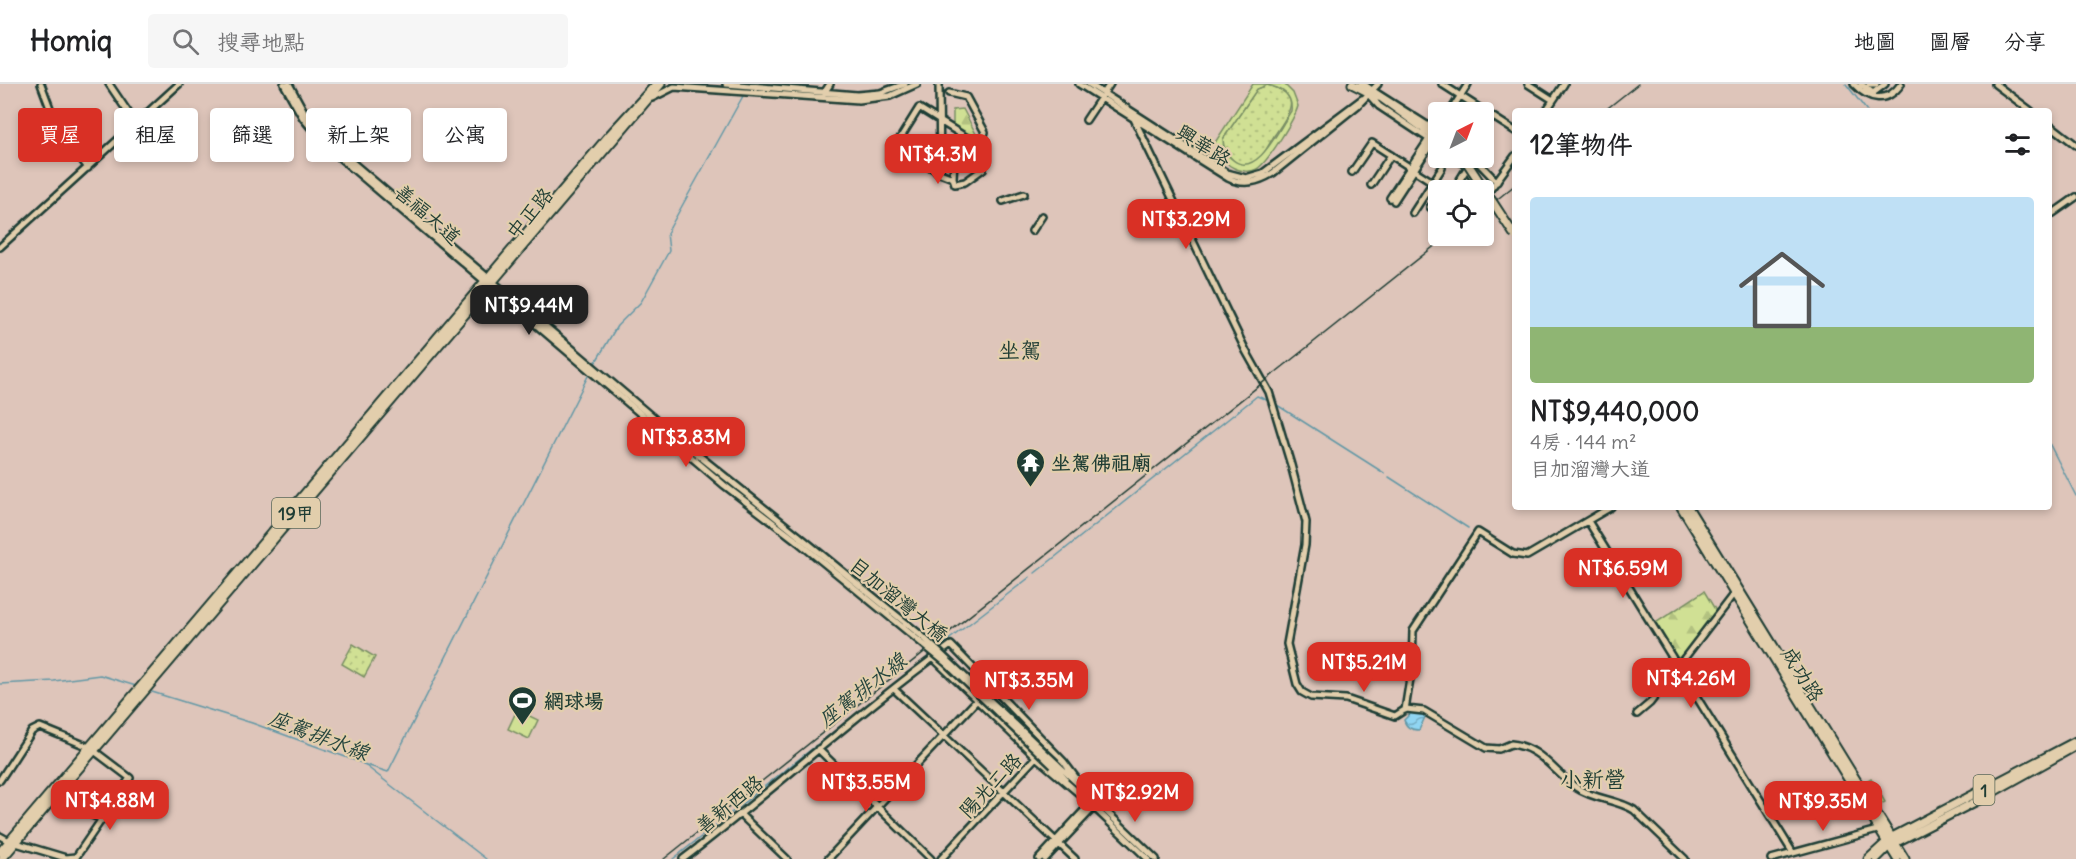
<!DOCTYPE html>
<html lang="zh-TW">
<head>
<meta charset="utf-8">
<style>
	:root { --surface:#fff; --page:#f6f6f6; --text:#202124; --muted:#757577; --line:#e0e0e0; --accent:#d93025 }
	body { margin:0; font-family:Delius,"LXGW WenKai TC",sans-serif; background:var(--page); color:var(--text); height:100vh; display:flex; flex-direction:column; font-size:22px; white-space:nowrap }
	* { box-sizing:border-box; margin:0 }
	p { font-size:20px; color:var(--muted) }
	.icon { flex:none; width:33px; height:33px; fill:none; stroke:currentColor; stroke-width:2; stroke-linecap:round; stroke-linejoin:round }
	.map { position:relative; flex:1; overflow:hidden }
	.side { position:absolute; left:1512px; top:24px; width:540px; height:402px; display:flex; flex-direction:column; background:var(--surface); border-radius:6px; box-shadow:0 3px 9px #0003 }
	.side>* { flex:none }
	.hud { position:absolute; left:18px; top:24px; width:570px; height:54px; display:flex; gap:12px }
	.needle { width:39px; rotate:42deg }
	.buttons { position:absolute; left:1428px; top:18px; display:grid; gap:12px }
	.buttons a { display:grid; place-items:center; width:66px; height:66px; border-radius:6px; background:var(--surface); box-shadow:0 3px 9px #0003; font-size:30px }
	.price { position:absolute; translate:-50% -51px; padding:0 14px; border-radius:12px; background:var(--accent); color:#fff; font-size:20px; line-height:39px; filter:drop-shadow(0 2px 3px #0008) }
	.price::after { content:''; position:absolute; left:50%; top:36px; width:18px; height:14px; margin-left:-9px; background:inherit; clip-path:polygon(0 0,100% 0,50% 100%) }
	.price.on { background:#222; color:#fff }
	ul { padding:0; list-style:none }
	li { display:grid; align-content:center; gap:12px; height:318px; padding:0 18px }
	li+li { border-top:2px solid var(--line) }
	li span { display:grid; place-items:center; height:186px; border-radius:6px; color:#555 }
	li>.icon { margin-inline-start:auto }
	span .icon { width:108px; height:108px; fill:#fffc; stroke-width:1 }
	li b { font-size:26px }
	h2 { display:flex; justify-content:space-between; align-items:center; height:72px; padding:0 18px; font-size:26px }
	.tag { padding:0 21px; border-radius:6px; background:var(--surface); box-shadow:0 3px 9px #0003; font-size:21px; line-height:54px }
	.tag.on { background:var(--accent); color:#fff }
	header { display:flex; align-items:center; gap:36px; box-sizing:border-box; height:84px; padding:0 30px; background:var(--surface); border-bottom:2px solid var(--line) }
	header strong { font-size:28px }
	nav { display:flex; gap:33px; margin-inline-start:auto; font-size:21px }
	.search { width:420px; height:54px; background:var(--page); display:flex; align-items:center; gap:15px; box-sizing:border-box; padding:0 21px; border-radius:6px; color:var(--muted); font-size:22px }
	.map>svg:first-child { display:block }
	.grass { fill:url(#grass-dots); stroke:#788e64; stroke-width:1.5 }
	.forest { fill:url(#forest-firs); stroke:#788e64; stroke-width:1.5 }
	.park { fill:url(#park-tufts); stroke:#788e64; stroke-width:1.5 }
	.pitch { fill:#d0e094; stroke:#788e64; stroke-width:1.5; fill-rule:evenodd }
	.water { fill:url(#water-waves); stroke:#6398a6; stroke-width:1.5 }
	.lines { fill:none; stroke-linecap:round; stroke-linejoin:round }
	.stream { stroke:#6398a6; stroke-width:1.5 }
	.minor-casing { stroke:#1f3d34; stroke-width:10 }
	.major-casing { stroke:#1f3d34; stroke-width:11 }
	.minor { stroke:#e2ceac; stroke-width:5 }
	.major { stroke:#e2ceac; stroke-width:7 }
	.rail { stroke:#1f3d34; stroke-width:1.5 }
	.minor-bridge-casing { stroke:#1f3d34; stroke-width:10; stroke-linecap:butt }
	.major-bridge-casing { stroke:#1f3d34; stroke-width:11; stroke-linecap:butt }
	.minor-bridge { stroke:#e2ceac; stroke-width:5 }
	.major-bridge { stroke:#e2ceac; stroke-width:7 }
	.labels { text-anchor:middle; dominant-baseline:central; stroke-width:4.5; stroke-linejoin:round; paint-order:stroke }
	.shield { fill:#e2ceac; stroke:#5a6858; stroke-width:1.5 }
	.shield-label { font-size:18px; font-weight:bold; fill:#1f3d34 }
	.street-label { font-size:20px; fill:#1f3d34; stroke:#e2ceac }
	.poi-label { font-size:20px; font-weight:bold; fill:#1f3d34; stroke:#e2ceac; text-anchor:start }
	.water-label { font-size:21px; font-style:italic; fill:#25453e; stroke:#e2ceac }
	.quarter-label { font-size:22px; fill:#1f3d34; stroke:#e2ceac }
</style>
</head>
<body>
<header>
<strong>Homiq</strong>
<div class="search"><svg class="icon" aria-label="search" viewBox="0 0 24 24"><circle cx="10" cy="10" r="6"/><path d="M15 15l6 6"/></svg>搜尋地點</div>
<nav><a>地圖</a><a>圖層</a><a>分享</a></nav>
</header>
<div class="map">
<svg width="2076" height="775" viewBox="0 0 2076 775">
	<defs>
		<pattern id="grass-dots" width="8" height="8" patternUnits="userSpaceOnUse" patternTransform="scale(1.5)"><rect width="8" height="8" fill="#d0e094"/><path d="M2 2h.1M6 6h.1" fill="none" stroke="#b2c180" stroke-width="1.8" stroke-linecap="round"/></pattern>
		<pattern id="forest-firs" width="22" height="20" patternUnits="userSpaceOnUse" patternTransform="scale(1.5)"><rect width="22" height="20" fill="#d0e094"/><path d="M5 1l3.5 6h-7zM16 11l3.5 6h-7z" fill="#b2c180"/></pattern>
		<pattern id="park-tufts" width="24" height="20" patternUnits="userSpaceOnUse" patternTransform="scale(1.5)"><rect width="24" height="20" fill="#d0e094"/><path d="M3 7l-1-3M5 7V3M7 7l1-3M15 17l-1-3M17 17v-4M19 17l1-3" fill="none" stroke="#b2c180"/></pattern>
		<pattern id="water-waves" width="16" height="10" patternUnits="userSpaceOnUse" patternTransform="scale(1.5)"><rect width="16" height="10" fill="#90d5f2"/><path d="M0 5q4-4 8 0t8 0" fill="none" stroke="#75aec5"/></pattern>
	</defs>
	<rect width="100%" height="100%" fill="#dec5ba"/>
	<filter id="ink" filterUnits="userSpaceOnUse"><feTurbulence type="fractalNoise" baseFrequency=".0167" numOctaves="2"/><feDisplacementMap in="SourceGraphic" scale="12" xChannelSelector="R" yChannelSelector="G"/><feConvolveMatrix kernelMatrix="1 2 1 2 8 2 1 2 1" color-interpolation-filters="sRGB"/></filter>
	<g filter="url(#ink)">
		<path class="grass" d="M1267 1C1305 9 1289 30 1274 52 1269 60 1263 74 1255 79 1239 88 1223 70 1223 55L1257 5Z
			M353 560 375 573 364 593 342 580Z"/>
		<path class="forest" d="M963 25 976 50 972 63 963 73 953 71V26Z
			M1704 507 1716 527 1677 578 1654 540Z"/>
		<path class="park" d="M1871 694 1885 718 1879 721 1866 697Z"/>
		<path class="pitch" d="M1253 0H1284L1293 9 1298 22C1295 34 1268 78 1257 85 1251 89 1240 87 1234 84 1222 80 1223 66 1214 60ZM1267 1C1282 4 1293 11 1291 27 1279 45 1257 95 1233 76 1225 70 1223 64 1223 55L1257 5Z
			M517 626 538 636 529 655 508 645Z"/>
		<path class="water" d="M1412 628 1426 631 1419 646C1412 646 1406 644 1404 636Z"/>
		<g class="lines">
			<path class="stream" d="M1846 0 1867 27
				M594 281 617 242 641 218 669 167 667 149 748 3
				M1277 321 1384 389
				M2049 359 2076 412
				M1389 393 1468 444
				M1035 489 1257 312 1269 317
				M938 564 1030 493
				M0 600 54 597 100 591 136 602
				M152 608 252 639 362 679
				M363 680 388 688 590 288
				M366 682 486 775
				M673 775 929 572"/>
			<defs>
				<path id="minor" d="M41 0 57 43 88 84
					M109 0 136 40
					M284 0 303 34 325 61 724 401 797 457
					M289 0 307 33 327 57 677 354 799 452
					M726 0 857 11 880 9 905 0
					M939 0 940 89
					M1079 0 1228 94C1244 102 1258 98 1273 89L1358 21 1378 0
					M1089 0 1227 89 1246 94 1263 89 1362 15
					M1442 0 1515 47
					M1528 0 1553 16
					M1854 0C1869 16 1887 20 1901 0
					M1861 0 1873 9 1885 0
					M1869 0H1876
					M1995 0 2031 27
					M1375 8 1438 48
					M824 9 830 0
					M949 9 966 13 985 48 977 74 983 85 965 98 955 100 953 94 940 89 896 61 919 24 980 62
					M1369 11 1379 22 1438 61
					M652 14 674 3 859 16 890 12 917 0
					M1546 27 1564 0
					M1450 28 1468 0
					M1134 35 1246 267 1269 308 1291 381 1306 438 1305 461 1287 560 1297 600 1302 608 1311 613 1346 615 1395 632 1406 625 1424 627 1486 664 1499 665 1511 660C1541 663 1554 689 1577 704 1595 716 1617 715 1634 726L1685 775
					M1086 36 1110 0
					M2049 40 2076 61
					M1457 74 1466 82 1480 106
					M1474 74 1497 98
					M1352 88 1372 59 1445 106
					M953 94 954 77 965 76
					M1371 101 1391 71
					M1456 102 1467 84
					M1390 114 1429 55
					M1484 114 1515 72
					M1003 117 1024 110
					M1394 117 1433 57
					M1430 123 1438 129
					M1413 129 1442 84
					M2049 132 2076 113
					M1032 147 1042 132
					M0 163 179 0
					M1588 437 1793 769
					M933 574 1036 673 1083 713
					M894 605 1075 775
					M1405 626 1412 582 1413 547 1478 448 1513 470 1527 472 1611 423
					M1637 630 1650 619 1735 508
					M818 665 931 775
					M1056 679 1076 698
					M1053 682 1065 695
					M0 696 32 647 40 643 89 663 130 694 76 773 66 774 16 759
					M1087 709 1156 775
					M1082 712 1148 775
					M54 714 103 736
					M741 731 787 775
					M0 752 9 757
					M683 775C774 706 858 628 951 561L1064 678 1088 710
					M828 775 978 615
					M941 775 1036 673
					M1039 775 1091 719
					M1045 775 1095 722
					M1771 775 1881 745"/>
				<path id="major" d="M1352 0 1378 13
					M1362 0 1438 55
					M1681 423 1897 775
					M1688 423 1905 775
					M0 768 610 50 656 0
					M2 775 661 0
					M1868 775 1892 753 2076 657
					M1876 775 1889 762 1979 716 2076 662"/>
			</defs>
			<use href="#minor" class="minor-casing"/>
			<use href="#major" class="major-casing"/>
			<use href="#minor" class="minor"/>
			<use href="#major" class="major"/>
			<path class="rail" d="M1604 27 1638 0
				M1484 126 1515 101
				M664 775 1447 152"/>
			<defs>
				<path id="minor-bridge" d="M799 452 923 553 1056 679
					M797 457 946 579 1053 682"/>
				<path id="major-bridge" d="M1464 74 1515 152"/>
			</defs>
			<use href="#minor-bridge" class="minor-bridge-casing"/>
			<use href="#major-bridge" class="major-bridge-casing"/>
			<use href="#minor-bridge" class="minor-bridge"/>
			<use href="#major-bridge" class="major-bridge"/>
		</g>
	</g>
	<defs>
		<symbol id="temple-pin" viewBox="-11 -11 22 30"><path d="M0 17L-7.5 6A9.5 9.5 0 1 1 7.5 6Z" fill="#1f3d34" stroke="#e2ceac"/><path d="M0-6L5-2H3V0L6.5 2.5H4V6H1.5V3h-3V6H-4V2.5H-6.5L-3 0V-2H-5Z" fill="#fff"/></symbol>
		<symbol id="stadium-pin" viewBox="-11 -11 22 30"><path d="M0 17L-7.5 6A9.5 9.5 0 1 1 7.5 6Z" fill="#1f3d34" stroke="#e2ceac"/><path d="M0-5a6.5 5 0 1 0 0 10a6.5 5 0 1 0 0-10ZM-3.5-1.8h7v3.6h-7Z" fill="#fff"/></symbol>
	</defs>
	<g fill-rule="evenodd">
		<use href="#temple-pin" x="1014" y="362" width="33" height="45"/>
		<use href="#stadium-pin" x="506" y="600" width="33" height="45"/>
	</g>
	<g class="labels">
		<g class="shield">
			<rect x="272" y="414" width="48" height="30" rx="4.5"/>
			<rect x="1973.5" y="691" width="21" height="30" rx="4.5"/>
		</g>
		<g class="shield-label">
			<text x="296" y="429">19甲</text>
			<text x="1984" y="706">1</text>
		</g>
		<g class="street-label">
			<text transform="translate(1204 61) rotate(32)">興華路</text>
			<text transform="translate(529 129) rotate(-50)">中正路</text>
			<text transform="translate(428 130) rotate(41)">善福大道</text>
			<text transform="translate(899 515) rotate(39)">目加溜灣大橋</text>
			<text transform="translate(1803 590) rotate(58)">成功路</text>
			<text transform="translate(990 701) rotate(-47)">陽光二路</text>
			<text transform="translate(729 720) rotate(-39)">善新西路</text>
		</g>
		<g class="poi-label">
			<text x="1051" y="378">坐駕佛祖廟</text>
			<text x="544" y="616">網球場</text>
		</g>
		<g class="water-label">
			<text transform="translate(862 606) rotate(-38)">座駕排水線</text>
			<text transform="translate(319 651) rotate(21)">座駕排水線</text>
		</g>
		<g class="quarter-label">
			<text x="1020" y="266">坐駕</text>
			<text x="1593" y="695">小新營</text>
		</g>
	</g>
</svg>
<div class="buttons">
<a><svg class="needle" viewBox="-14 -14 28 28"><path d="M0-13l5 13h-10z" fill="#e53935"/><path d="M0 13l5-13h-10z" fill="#757577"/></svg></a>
<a><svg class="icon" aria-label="locate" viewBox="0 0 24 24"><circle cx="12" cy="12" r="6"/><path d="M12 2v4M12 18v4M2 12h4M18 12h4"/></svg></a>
</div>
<b class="price" style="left:938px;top:101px">NT$4.3M</b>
<b class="price" style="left:1186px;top:166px">NT$3.29M</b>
<b class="price on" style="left:529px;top:252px">NT$9.44M</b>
<b class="price" style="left:686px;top:384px">NT$3.83M</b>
<b class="price" style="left:1623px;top:515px">NT$6.59M</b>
<b class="price" style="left:1364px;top:609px">NT$5.21M</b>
<b class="price" style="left:1691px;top:625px">NT$4.26M</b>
<b class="price" style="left:1029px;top:627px">NT$3.35M</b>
<b class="price" style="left:866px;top:729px">NT$3.55M</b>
<b class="price" style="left:1135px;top:739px">NT$2.92M</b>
<b class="price" style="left:110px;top:747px">NT$4.88M</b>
<b class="price" style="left:1823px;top:748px">NT$9.35M</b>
<div class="hud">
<a class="tag on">買屋</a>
<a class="tag">租屋</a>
<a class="tag">篩選</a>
<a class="tag">新上架</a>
<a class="tag">公寓</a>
</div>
<section class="side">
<h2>12筆物件<svg class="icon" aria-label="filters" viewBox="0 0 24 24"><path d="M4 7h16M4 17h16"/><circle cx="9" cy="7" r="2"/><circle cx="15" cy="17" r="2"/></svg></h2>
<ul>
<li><span style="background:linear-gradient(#bfe0f5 70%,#8fb573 0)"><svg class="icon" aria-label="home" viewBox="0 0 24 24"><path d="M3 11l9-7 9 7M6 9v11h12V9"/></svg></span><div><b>NT$9,440,000</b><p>4房 · 144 m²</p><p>目加溜灣大道</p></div></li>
</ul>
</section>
</div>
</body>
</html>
